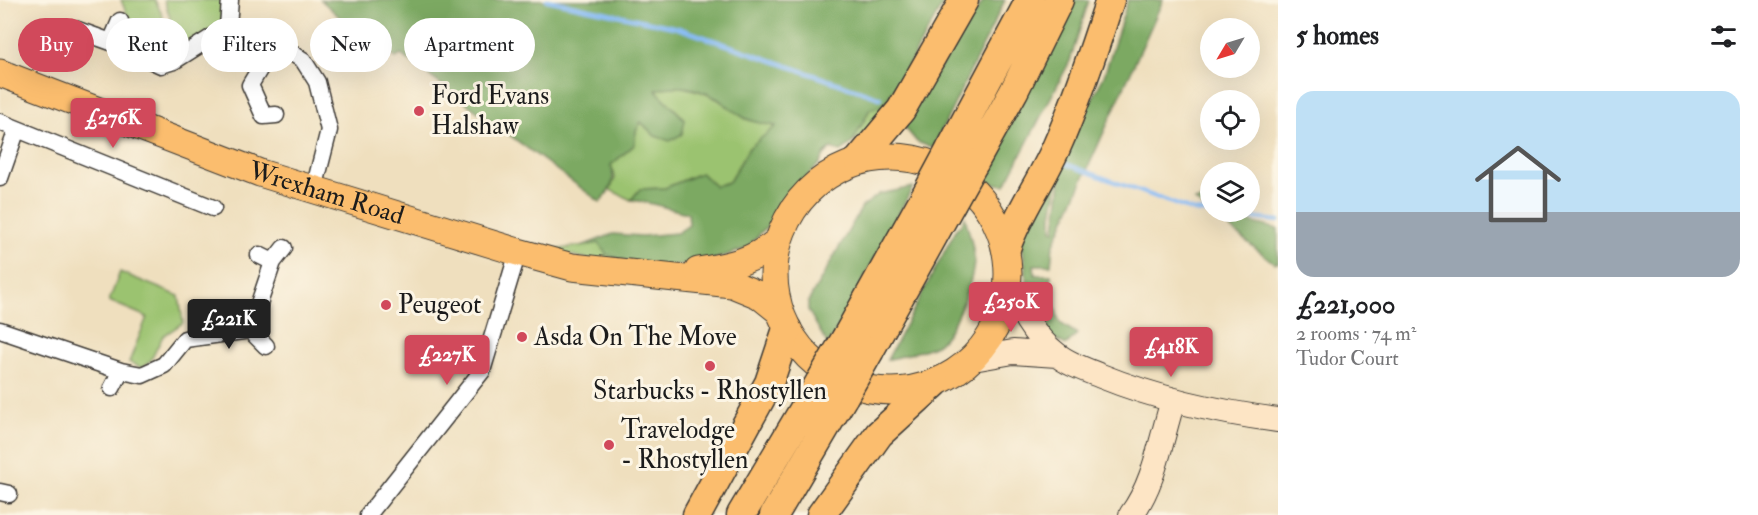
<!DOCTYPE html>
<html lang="en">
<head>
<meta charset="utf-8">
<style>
	:root { --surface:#fff; --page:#f6f6f6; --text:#202124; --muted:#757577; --line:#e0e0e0; --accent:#d1495b }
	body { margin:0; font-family:"IM FELL Double Pica",serif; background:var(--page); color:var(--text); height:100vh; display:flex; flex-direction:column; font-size:22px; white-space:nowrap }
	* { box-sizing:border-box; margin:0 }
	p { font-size:20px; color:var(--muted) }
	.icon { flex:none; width:33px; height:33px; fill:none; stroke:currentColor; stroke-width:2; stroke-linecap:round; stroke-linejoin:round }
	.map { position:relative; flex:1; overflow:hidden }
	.side { display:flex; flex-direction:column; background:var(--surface); width:480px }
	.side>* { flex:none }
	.hud { position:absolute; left:18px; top:18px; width:570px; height:54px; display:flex; gap:12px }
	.needle { width:39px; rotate:232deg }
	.fabs { position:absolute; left:1200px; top:18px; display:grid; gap:12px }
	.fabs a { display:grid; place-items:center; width:60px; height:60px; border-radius:50%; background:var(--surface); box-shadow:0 6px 24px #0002; font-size:30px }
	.price { position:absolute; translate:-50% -51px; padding:0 14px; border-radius:6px; background:var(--accent); color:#fff; font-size:20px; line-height:39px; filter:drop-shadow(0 2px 3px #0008) }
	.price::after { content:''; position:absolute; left:50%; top:36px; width:18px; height:14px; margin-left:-9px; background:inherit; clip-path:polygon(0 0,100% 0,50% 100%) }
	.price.current { background:#222; color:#fff }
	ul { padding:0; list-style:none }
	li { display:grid; align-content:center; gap:12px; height:318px; padding:0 18px }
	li+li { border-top:2px solid var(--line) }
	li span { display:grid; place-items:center; height:186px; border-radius:18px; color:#555 }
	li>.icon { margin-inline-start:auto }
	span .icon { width:108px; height:108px; fill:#fffc; stroke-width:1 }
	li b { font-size:26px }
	h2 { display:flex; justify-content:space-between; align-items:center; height:72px; padding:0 18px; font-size:26px }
	.tag { padding:0 21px; border-radius:27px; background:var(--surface); box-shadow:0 6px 24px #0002; font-size:21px; line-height:54px }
	.tag.current { background:var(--accent); color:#fff }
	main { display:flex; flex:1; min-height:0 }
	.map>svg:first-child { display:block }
	.green { fill:#9bc36f; stroke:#5c7046; stroke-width:1.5 }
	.forest { fill:#7ca962; stroke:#4c623f; stroke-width:1.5 }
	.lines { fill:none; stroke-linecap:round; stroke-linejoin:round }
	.stream { stroke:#87bbf5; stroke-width:4.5 }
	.minor-casing { stroke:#3c3934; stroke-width:19 }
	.secondary-casing { stroke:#3c3934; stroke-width:26 }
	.primary-casing { stroke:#3c3934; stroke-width:29 }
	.trunk-casing { stroke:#3c3934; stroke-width:31 }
	.minor { stroke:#fff; stroke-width:16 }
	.secondary { stroke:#fde5c5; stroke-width:24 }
	.primary { stroke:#fbbd6e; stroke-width:27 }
	.trunk { stroke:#fbbd6e; stroke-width:28 }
	.trunk-bridge-casing { stroke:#3c3934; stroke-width:31; stroke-linecap:butt }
	.trunk-bridge { stroke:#fbbd6e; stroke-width:28 }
	.poi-dot { fill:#d1495b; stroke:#fcf5e5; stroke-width:2 }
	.labels { text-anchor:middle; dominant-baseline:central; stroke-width:6; stroke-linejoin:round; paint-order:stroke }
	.poi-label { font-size:26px; fill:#1c1c1c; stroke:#fcf5e5; text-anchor:start }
	.street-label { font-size:26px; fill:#1c1c1c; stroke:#fcf5e5 }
</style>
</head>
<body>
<main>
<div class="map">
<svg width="1278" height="515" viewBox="0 0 1278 515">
	<rect width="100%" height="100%" fill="#fcf5e5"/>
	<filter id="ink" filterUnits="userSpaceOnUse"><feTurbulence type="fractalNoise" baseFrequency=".0167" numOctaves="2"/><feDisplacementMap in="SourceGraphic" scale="12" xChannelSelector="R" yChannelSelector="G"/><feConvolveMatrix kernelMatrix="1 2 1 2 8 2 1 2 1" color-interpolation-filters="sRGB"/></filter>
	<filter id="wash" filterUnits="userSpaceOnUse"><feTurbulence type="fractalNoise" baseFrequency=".008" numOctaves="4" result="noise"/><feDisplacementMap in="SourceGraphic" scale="24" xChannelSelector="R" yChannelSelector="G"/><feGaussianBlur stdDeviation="1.35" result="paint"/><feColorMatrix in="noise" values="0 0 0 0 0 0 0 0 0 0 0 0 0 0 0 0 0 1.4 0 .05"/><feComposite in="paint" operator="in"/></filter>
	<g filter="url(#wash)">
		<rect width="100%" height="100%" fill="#efdfbe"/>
		<path class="green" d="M121 0H155L163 17C158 35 158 41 166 58L157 57 128 43 124 36 128 17Z
			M164 0H223L224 16 219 24 174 56 168 41 170 17Z
			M903 75C889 103 879 125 852 143L870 109 883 105Z
			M667 86H679L702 92 717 99 746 119 777 127 749 148 729 182 715 186 701 173 665 188 640 189 631 200 610 190 615 178 611 165 634 145 636 131 641 122 655 136 685 119 655 90Z
			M522 243 560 249 599 243 627 260 604 263Z
			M120 272 179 296 183 323 163 336 151 360 142 368 129 362 147 317 109 301Z"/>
		<path class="forest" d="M321 0H945L903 75 883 106 870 109 852 143 840 152 831 148 824 155 820 163 799 185 768 225 747 248 701 264 645 267 606 254 599 243 579 247 613 234 642 236 677 233 689 225 688 213C669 209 650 202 631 200L640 189 665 188 701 173 715 186 729 182 749 148 776 126C766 124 754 123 745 118 735 113 727 105 718 99 699 88 677 83 656 90L685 120 682 134 670 141 655 136 641 122 636 131 634 145 611 165C616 182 611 190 600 202L401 55 396 58 348 25Z
			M984 0H1005L933 148 917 142 902 124Z
			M1070 0H1089L1070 61 1005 185 986 183 984 181 995 162 992 160Z
			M1128 0H1163L1053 246 1051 265H1034L1035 275H1051V295L1060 323 1077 334 1066 345 1040 331 1022 298 1027 282 1021 234 1054 173 1059 177 1052 215V230L1055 231C1055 214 1066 178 1057 166L1104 76Z
			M913 187 833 337 828 345 808 310V302L862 207 879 194Z
			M1201 199 1210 202V212H1232L1246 221 1278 229V263H1274L1195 201Z
			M965 217C968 230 975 248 974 262 973 281 953 335 936 345 922 352 903 355 887 360L958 226H960Z"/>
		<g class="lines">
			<path class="stream" d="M547 0 678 28 880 98
				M1066 164 1194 211 1278 221"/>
		</g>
	</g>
	<g filter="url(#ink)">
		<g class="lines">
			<defs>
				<path id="minor" d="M228 27 230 0
					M72 28 111 42 161 65 174 61 228 27 275 43 303 60 317 82 329 130 314 189
					M111 42 120 21
					M275 43 250 85 264 116 276 115
					M0 122 213 208
					M0 178 17 129
					M259 255 273 262
					M0 330 121 371 112 388
					M250 330 266 346
					M121 371 142 375 164 365 185 339 250 330 273 262 284 248
					M0 492 9 494
					M368 515 482 371 518 252"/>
				<path id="secondary" d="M1008 282C1019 308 1033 336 1056 354 1068 364 1086 370 1101 376 1158 399 1217 412 1278 420
					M973 359 1013 352 1057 355
					M1131 515C1155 483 1161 438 1173 401"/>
				<g id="primary">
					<path id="s1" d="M0 73 260 173 518 252 572 267 732 284 759 295 779 311"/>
					<circle cx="891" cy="274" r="117"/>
					<path d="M698 271C730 266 752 262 778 241"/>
				</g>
				<path id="trunk" d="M950 150 1030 0
					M859 160 901 110 964 0
					M974 163 1014 91 1059 0
					M1006 248C1019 211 1040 184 1056 148 1077 101 1094 50 1110 0
					M847 336 928 191
					M870 350 951 204
					M697 515 769 383 787 329
					M741 515 820 382
					M774 515 844 396
					M821 515 879 434 935 383"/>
			</defs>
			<use href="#minor" class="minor-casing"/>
			<use href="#secondary" class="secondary-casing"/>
			<use href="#primary" class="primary-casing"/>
			<use href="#trunk" class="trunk-casing"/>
			<use href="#minor" class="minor"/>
			<use href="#secondary" class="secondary"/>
			<use href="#primary" class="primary"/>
			<use href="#trunk" class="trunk"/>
			<defs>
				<path id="trunk-bridge" d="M928 191 950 150
					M951 204 974 163
					M820 382 847 336
					M844 396 870 350"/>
			</defs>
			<use href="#trunk-bridge" class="trunk-bridge-casing"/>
			<use href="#trunk-bridge" class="trunk-bridge"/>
		</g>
	</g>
	<g class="poi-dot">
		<circle cx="419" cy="111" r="6"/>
		<circle cx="386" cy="305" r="6"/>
		<circle cx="522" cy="337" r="6"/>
		<circle cx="710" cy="366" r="6"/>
		<circle cx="609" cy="445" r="6"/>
	</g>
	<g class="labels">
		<g class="poi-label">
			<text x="431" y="96">Ford Evans<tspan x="431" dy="30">Halshaw</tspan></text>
			<text x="398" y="305">Peugeot</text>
			<text x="534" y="337">Asda On The Move</text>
			<text x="710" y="391" text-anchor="middle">Starbucks - Rhostyllen</text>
			<text x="621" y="430">Travelodge<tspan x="621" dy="30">- Rhostyllen</tspan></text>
		</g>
		<g class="street-label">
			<text stroke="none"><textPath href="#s1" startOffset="348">Wrexham Road</textPath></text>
		</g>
	</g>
</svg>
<div class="fabs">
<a><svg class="needle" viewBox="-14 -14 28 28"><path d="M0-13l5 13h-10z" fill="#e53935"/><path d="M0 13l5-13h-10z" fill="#757577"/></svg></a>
<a><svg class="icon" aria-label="locate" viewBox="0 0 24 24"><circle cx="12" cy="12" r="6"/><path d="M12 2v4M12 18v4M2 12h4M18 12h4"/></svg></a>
<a><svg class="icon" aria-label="layers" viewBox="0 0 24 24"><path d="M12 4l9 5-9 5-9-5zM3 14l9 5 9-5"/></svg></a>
</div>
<b class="price" style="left:113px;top:149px">£276K</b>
<b class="price" style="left:1011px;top:333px">£250K</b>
<b class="price current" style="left:229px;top:350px">£221K</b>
<b class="price" style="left:1171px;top:378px">£418K</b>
<b class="price" style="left:447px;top:386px">£227K</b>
<div class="hud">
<a class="tag current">Buy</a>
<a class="tag">Rent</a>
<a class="tag">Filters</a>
<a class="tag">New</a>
<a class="tag">Apartment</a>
</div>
</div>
<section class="side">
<h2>5 homes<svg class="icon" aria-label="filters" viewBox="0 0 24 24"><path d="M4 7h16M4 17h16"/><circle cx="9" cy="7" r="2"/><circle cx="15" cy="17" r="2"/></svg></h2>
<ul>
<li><span style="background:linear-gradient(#bfe0f5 65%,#9aa5b1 0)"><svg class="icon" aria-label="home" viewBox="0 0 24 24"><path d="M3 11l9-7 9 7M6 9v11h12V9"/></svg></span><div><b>£221,000</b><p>2 rooms · 74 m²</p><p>Tudor Court</p></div></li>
</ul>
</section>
</main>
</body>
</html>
